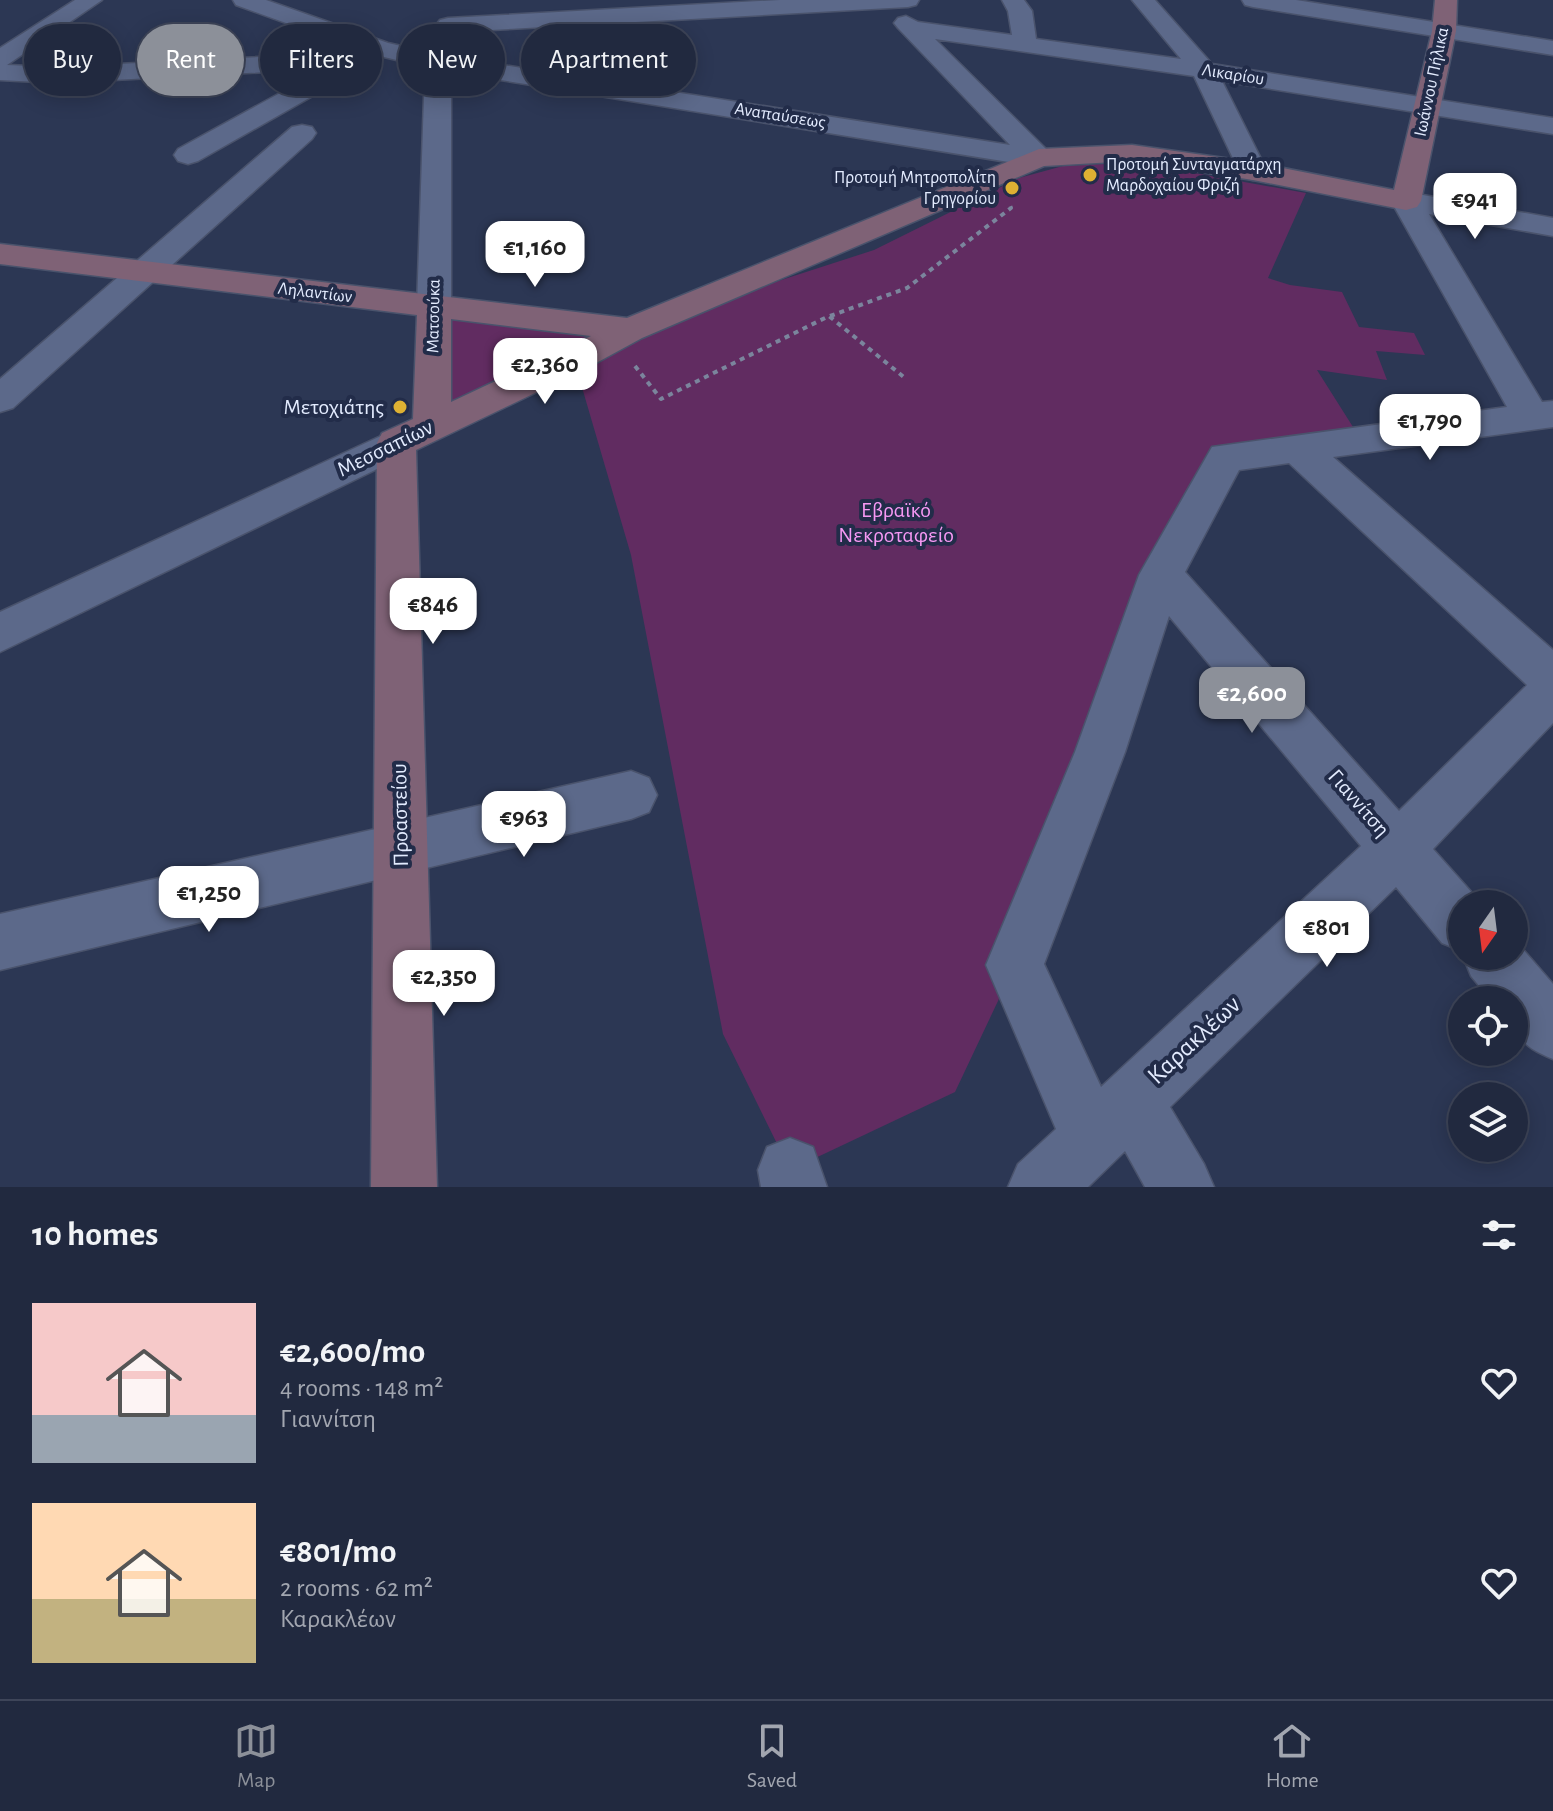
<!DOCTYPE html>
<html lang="en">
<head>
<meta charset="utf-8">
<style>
	:root { --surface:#21293f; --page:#293146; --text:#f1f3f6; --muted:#a2a6b0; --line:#3e4559; --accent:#8c9099 }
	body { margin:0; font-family:"Alegreya Sans",sans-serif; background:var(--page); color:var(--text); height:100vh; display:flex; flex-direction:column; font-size:30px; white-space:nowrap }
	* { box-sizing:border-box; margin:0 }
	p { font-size:26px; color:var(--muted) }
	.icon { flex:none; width:44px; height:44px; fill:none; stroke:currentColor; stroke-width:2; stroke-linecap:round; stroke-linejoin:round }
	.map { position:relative; height:1187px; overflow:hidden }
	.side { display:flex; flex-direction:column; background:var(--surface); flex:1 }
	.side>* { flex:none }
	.banner { position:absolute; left:24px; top:24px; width:800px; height:72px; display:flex; gap:16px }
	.needle { width:52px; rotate:194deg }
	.tools { position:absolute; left:1448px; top:890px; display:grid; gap:16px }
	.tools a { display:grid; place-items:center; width:80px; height:80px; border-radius:50%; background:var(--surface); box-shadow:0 4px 20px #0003,0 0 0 2px var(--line); font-size:40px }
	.price { position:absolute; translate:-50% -68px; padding:0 18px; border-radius:16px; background:#fff; color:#222; font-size:26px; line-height:52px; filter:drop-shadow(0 2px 4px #0008) }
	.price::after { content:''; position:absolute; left:50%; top:48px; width:24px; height:18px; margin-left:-12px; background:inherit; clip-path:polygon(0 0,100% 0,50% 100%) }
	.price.active { background:var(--accent); color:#fff }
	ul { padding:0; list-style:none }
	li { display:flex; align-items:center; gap:24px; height:200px; padding:0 32px }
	li span { display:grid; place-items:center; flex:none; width:224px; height:160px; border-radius:0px; color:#555 }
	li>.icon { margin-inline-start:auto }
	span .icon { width:96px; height:96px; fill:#fffc; stroke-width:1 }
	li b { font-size:34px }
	h2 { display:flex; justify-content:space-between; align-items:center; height:96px; padding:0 32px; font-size:34px }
	.tag { padding:0 28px; border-radius:36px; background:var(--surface); box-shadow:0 4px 20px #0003,0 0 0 2px var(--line); font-size:28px; line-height:72px }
	.tag.active { background:var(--accent); color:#fff }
	.tabs { display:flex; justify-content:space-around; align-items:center; height:112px; border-top:2px solid var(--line); background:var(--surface); font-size:22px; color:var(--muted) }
	.tabs a { display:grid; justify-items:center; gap:4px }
	.tabs .active { color:var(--accent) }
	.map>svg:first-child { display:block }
	.green { fill:#612c61 }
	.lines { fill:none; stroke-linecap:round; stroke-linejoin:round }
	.street-casing { stroke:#4a536c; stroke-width:3 }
	.secondary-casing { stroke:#4a536c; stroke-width:3 }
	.path { stroke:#7b859d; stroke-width:4; stroke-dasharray:5 5; stroke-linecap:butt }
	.street { fill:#5c698a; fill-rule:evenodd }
	.secondary { fill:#7f6276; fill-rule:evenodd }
	.poi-dot { fill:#deb133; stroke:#222c49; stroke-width:3 }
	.labels { text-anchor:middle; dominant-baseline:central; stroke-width:8; stroke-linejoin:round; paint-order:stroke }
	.far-street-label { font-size:18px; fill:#e3ebfe; stroke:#222c49 }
	.far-poi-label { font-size:18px; fill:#e3ebfe; stroke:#222c49; text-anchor:start }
	.poi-label { font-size:22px; fill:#e3ebfe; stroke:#222c49; text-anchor:end }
	.street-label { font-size:22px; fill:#e3ebfe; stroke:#222c49 }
	.park-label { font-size:22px; fill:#f698f4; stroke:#222c49 }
	.near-street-label { font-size:26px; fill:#e3ebfe; stroke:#222c49 }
</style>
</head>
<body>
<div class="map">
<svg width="1553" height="1187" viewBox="0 0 1553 1187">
	<rect width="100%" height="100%" fill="#2c3754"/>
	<path class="green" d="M1104 164 1161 167 1306 193 1268 278 1290 285 1342 292 1359 327 1414 333 1425 355 1376 351 1387 380 1317 370 1353 427 1227 446 1015 965 955 1092 790 1170 723 1034 631 555 574 360 432 426 434 307 630 329 874 250 1019 178 1063 166Z"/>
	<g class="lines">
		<defs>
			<path id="street" d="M75 0H102L7 65 56 67 362 52 371 55 375 60 371 65 362 68 198 161 188 164 178 161 174 155 178 149 324 69 56 83 0 80V48Z
				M233 0H266L388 43 428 52 433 35 439 29 436 25 440 20 448 18 780 0H919L916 5 908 7 455 32 457 35 452 57 1010 145 898 28 894 23 898 18 906 16 918 22 1012 35 1008 11 1002 0H1024L1032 11 1036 39 1181 59 1132 0H1155L1212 64 1553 118V134L1222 81 1267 171 1263 177 1253 180 1243 177 1239 171 1194 76 935 39 1049 152 1053 158 1049 164 1039 167 451 72V307L446 315 434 318 422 315 417 307 425 67 372 54 236 5Z
				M1242 0H1296L1553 41V55L1253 7 1245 5Z
				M302 125 312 127 316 133 312 139 13 408 0 412V379L292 127Z
				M1406 192 1553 218V236L1429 214 1542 402 1553 401V427L1333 457 1553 650V723L1433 849 1482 904H1462V951L1442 943 1396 887 1170 1107 1204 1164 1214 1187H1145L1125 1151 1088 1187H1008L1018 1164 1056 1129 986 965 1075 752 1139 575 1212 447 1507 407 1391 201 1395 195ZM1289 463 1527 685 1399 811 1185 572 1239 470ZM1169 616 1361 846 1101 1087 1044 964 1125 752Z
				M396 429 410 433 415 443 410 453 0 652V612Z
				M631 771 649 778 657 795 649 812 631 819 0 970V914Z
				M1514 939 1553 984V1059C1519 1045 1514 1036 1514 1000H1491L1471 976 1463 956H1514Z
				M790 1138 813 1147 827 1187H761L758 1170 767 1147Z"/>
			<path id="secondary" d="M1435 0H1457L1456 31 1421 201 1417 207 1406 210 1253 180 1132 161 1044 166 642 338 587 368 416 450 437 1187H371L377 443 382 433 413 419 417 315 0 264V244L627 318 1039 149 1132 145 1253 162 1394 190 1432 31ZM451 319 591 336 451 402Z"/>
		</defs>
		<use href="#street" class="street-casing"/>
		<use href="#secondary" class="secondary-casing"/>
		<path class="path" d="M830 316 907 288 1011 208 1009 203
			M635 366 661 399 829 316 905 378"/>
		<use href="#street" class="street"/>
		<use href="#secondary" class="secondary"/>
	</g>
	<g class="poi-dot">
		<circle cx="1090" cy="175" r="8"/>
		<circle cx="1012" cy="188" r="8"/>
		<circle cx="400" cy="407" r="8"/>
	</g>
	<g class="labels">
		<g class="far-street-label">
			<text transform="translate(1233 75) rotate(9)">Λικαρίου</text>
			<text transform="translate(1432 82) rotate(-78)">Ιωάννου Πήλικα</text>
			<text transform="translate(780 116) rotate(9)">Αναπαύσεως</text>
			<text transform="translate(315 293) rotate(7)">Ληλαντίων</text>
			<text transform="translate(434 316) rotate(-89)">Ματσούκα</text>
		</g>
		<g class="far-poi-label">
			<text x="1106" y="165">Προτομή Συνταγματάρχη<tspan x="1106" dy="21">Μαρδοχαίου Φριζή</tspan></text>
			<text x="996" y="178" text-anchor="end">Προτομή Μητροπολίτη<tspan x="996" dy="21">Γρηγορίου</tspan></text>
		</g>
		<g class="poi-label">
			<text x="384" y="407">Μετοχιάτης</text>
		</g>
		<g class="street-label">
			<text transform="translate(385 448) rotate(-26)">Μεσσαπίων</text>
			<text transform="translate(1359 803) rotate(49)">Γιαννίτση</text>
			<text transform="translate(400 815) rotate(-91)">Προαστείου</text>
		</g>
		<g class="park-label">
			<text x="896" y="510">Εβραϊκό<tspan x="896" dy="25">Νεκροταφείο</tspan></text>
		</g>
		<g class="near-street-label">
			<text transform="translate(1194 1040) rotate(-43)">Καρακλέων</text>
		</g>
	</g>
</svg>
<div class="tools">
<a><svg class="needle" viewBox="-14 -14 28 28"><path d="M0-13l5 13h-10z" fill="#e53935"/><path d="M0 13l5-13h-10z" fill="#a2a6b0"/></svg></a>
<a><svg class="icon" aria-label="locate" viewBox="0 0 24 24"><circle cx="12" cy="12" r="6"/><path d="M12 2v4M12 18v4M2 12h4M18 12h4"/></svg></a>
<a><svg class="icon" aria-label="layers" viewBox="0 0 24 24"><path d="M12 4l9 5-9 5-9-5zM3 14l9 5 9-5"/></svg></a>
</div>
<b class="price" style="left:1475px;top:241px">€941</b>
<b class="price" style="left:535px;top:289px">€1,160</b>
<b class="price" style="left:545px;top:406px">€2,360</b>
<b class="price" style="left:1430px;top:462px">€1,790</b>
<b class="price" style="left:433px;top:646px">€846</b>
<b class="price active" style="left:1252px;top:735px">€2,600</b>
<b class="price" style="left:524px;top:859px">€963</b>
<b class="price" style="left:209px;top:934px">€1,250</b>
<b class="price" style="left:1327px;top:969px">€801</b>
<b class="price" style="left:444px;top:1018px">€2,350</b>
<div class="banner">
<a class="tag">Buy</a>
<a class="tag active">Rent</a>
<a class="tag">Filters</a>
<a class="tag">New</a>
<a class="tag">Apartment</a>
</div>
</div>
<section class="side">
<h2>10 homes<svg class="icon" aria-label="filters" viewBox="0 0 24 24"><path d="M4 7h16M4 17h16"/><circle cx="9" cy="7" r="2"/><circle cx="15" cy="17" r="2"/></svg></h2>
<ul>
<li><span style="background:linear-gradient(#f6c9c9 70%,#9aa5b1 0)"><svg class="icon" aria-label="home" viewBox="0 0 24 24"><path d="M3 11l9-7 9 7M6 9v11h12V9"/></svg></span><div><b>€2,600/mo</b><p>4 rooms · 148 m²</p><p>Γιαννίτση</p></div><svg class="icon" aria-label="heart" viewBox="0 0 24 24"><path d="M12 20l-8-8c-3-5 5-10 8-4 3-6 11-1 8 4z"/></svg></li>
<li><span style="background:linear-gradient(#ffd9b3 60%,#c2b280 0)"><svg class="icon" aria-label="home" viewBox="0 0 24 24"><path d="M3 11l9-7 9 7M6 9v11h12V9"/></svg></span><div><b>€801/mo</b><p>2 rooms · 62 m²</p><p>Καρακλέων</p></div><svg class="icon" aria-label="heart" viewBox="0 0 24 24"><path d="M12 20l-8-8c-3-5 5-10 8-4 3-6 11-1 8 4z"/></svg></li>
</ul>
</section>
<nav class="tabs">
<a class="active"><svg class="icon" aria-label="map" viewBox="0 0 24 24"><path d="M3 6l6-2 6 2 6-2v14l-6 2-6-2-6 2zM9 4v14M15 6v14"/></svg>Map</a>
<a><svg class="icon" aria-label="saved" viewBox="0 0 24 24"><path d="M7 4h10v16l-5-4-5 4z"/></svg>Saved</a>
<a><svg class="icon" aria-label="home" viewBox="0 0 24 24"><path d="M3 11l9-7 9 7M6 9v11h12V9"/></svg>Home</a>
</nav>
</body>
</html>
